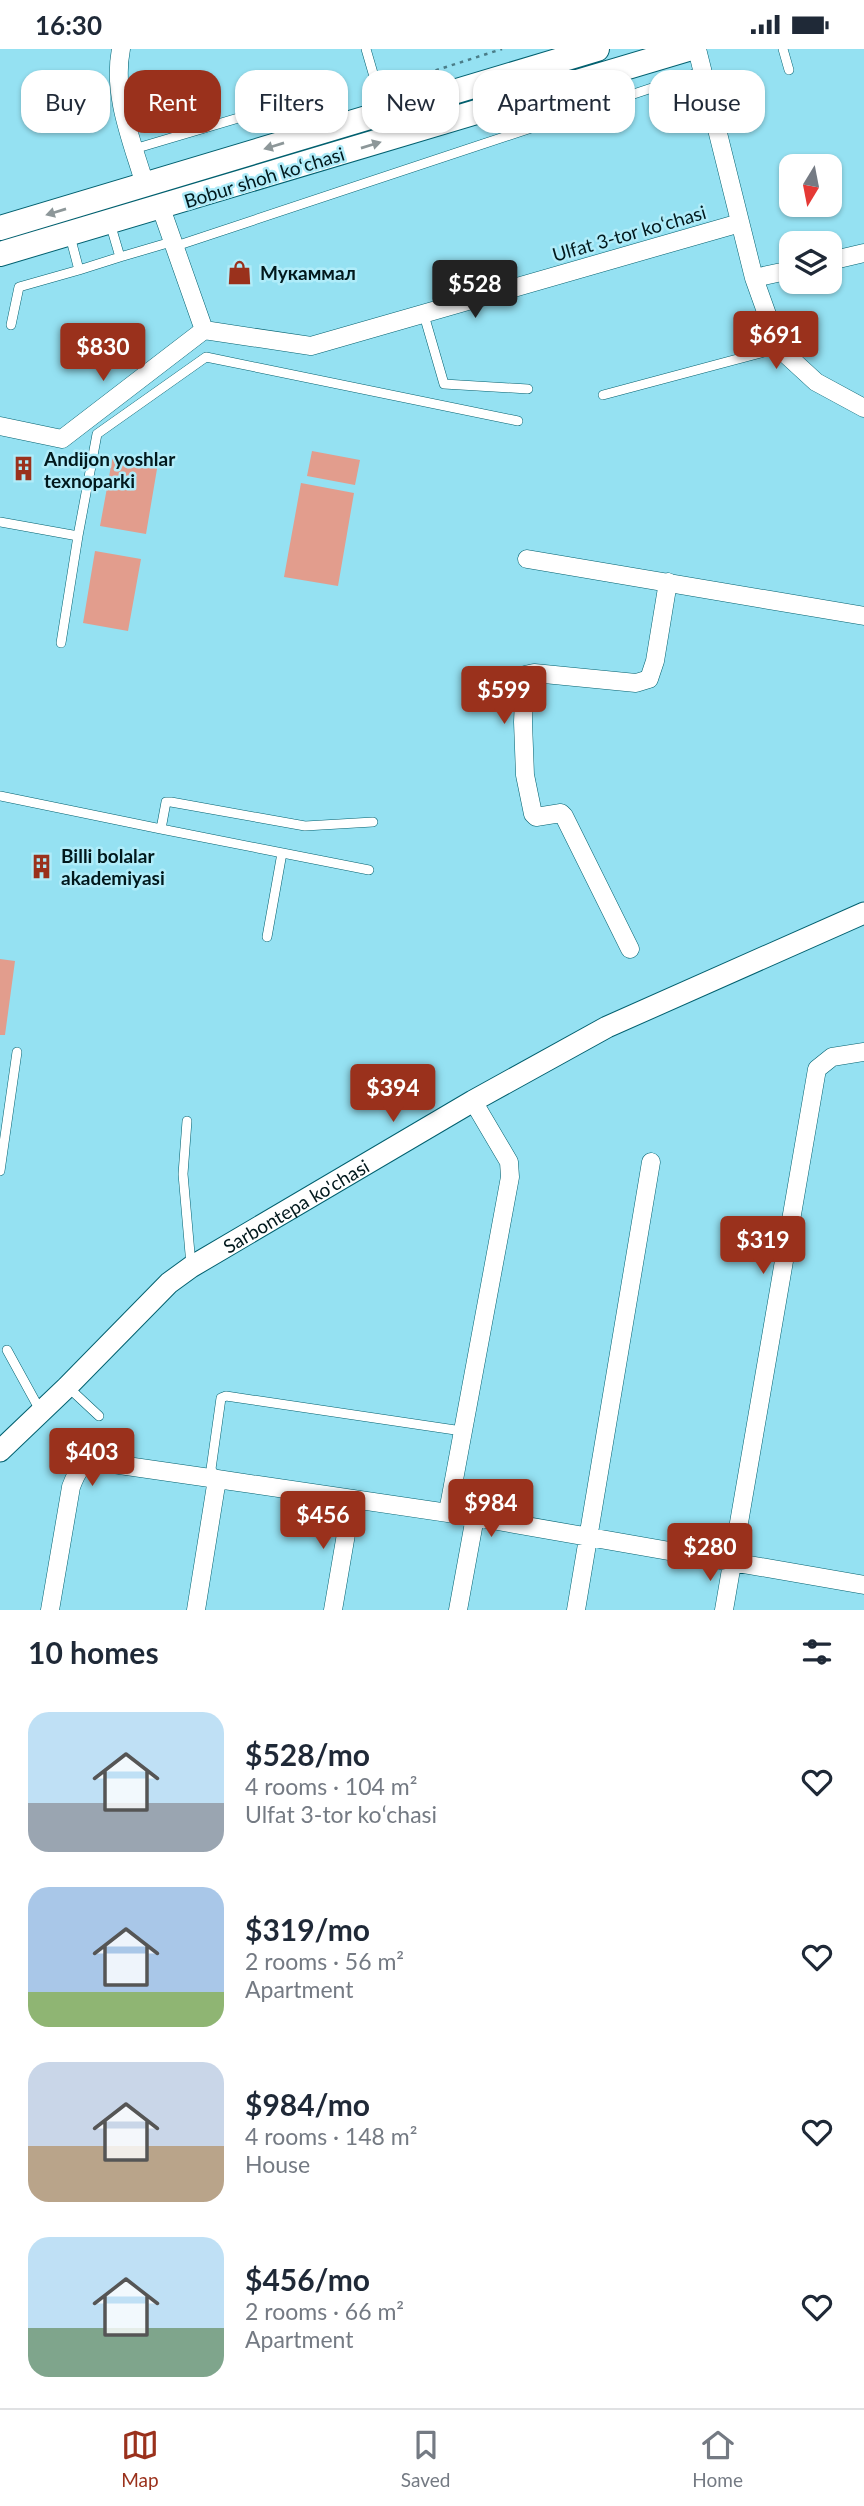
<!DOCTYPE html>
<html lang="en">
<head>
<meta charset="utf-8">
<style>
	:root { --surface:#fff; --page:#f2f2f3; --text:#1f2937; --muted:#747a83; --line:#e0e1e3; --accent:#9a311c }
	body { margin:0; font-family:Lato,sans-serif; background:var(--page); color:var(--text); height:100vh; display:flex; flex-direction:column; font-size:26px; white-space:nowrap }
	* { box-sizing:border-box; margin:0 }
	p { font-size:23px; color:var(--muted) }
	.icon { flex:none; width:38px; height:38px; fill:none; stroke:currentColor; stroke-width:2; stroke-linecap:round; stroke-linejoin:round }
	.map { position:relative; height:1561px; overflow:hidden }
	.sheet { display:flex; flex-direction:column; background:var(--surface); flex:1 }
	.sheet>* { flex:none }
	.top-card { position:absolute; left:21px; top:21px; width:822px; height:63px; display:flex; gap:14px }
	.needle { width:46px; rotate:190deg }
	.fabs { position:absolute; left:779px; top:105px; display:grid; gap:14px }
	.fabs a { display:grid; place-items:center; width:63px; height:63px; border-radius:14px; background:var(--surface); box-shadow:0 2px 5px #0004; font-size:35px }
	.price { position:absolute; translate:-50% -60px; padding:0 16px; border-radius:7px; background:var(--accent); color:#fff; font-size:23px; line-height:46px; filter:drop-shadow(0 2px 4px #0008) }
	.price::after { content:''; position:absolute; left:50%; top:42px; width:21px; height:16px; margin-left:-10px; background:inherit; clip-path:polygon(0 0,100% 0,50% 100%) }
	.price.on { background:#222; color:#fff }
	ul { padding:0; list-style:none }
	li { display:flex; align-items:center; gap:21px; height:175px; padding:0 28px }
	li span { display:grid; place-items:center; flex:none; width:196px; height:140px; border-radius:21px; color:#555 }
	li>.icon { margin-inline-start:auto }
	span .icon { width:84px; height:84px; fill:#fffc; stroke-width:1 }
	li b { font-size:30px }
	h2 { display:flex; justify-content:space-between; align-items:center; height:84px; padding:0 28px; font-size:30px }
	.pill { padding:0 24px; border-radius:21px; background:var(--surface); box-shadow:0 2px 5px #0004; font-size:24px; line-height:63px }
	.pill.on { background:var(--accent); color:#fff }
	.status { display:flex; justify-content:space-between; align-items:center; height:49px; padding:0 35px; background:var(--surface); direction:ltr }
	.status svg { height:19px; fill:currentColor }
	.menu { display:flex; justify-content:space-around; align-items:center; height:98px; border-top:2px solid var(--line); background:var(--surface); font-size:19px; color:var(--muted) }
	.menu a { display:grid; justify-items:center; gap:4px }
	.menu .on { color:var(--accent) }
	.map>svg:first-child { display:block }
	.green { fill:#e29d8d }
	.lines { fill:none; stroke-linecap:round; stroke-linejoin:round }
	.service-casing { stroke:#02606f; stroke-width:10 }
	.minor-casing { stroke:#02606f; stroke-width:19 }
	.tertiary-casing { stroke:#02606f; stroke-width:23 }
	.secondary-casing { stroke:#02606f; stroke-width:26 }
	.path { stroke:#4b7d88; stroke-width:2.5; stroke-dasharray:3.5 5; stroke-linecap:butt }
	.service { stroke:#fff; stroke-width:9 }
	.minor { stroke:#fff; stroke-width:18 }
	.tertiary { stroke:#fff; stroke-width:21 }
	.secondary { stroke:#fff; stroke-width:24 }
	.oneway { fill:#8d9799 }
	.labels { text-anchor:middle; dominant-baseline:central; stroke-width:5; stroke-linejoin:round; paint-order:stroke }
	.street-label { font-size:19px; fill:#01181c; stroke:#b0ecf9 }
	.poi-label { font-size:19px; font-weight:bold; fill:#01181c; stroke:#b0ecf9; text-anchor:start }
</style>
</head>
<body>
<div class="status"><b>16:30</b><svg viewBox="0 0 49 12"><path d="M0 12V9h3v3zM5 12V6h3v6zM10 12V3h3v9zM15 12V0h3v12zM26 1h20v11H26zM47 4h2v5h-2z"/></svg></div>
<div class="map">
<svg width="864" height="1561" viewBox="0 0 864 1561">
	<rect width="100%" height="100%" fill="#95e1f2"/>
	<path class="green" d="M312 402 360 411 355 436 307 427Z
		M113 406 158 414 146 485 100 477Z
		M301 434 354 444 338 537 284 528Z
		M95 502 141 510 128 582 83 574Z
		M0 910 15 912 5 986H0Z"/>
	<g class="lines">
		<defs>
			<path id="service" d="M366 0 384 62
				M783 0 789 21
				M134 100 262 62
				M110 174 120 208 171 193
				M70 187 79 221 120 208
				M176 197 703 22
				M424 266 444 335 528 340
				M11 276 19 238 79 221
				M603 346 779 299
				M0 473 78 487 97 385 206 308 518 372
				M61 594 78 487
				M0 747 161 780 166 753H171L305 777 373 773
				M161 780 369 821
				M267 888 282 804
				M187 1072 183 1125 191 1216
				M0 1122 17 1003
				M7 1301 41 1363
				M69 1339 99 1367
				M217 1430 211 1420 221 1349 226 1347 462 1382"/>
			<path id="minor" d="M121 0C112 46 132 92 145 136
				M697 0 754 229 791 221
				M161 159 204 281
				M830 212 864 204
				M754 229 779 299 816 333 864 359
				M204 281 311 297 740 174
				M0 377 62 390 204 281
				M527 510 864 567
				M630 900 564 767 561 764 536 768 533 765 525 726 523 673 525 626 534 624 636 634 649 630 655 612 668 533
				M448 1463 510 1128 509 1113 473 1052
				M50 1561 71 1438C77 1422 81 1413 99 1413L217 1430
				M196 1561 217 1430 475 1468 864 1536
				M333 1561 352 1450
				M458 1561 475 1468
				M576 1561 651 1113
				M724 1561 817 1020 832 1008 864 1003"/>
			<g id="tertiary">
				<path id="s1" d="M0 1402 67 1338 169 1234 191 1218 473 1052 607 978 864 864"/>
			</g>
			<path id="secondary" d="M0 179 597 0
				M0 205 688 0"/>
		</defs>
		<use href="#service" class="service-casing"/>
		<use href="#minor" class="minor-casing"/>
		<use href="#tertiary" class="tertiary-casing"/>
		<use href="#secondary" class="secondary-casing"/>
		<path class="path" d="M387 37 502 0"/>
		<use href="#service" class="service"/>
		<use href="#minor" class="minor"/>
		<use href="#tertiary" class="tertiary"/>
		<use href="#secondary" class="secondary"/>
	</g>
	<defs><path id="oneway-solid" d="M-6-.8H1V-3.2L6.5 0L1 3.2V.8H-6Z" transform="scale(1.75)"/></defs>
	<g class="oneway">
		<use href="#oneway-solid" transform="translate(371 96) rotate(-17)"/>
		<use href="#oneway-solid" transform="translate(274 97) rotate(163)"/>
		<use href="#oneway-solid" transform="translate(56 163) rotate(163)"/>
	</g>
	<defs>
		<symbol id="shop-bare" viewBox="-9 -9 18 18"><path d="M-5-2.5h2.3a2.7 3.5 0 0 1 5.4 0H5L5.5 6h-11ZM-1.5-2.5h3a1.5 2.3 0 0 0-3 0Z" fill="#9a311c" stroke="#b0ecf9" stroke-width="2.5" paint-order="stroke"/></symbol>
		<symbol id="building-bare" viewBox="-9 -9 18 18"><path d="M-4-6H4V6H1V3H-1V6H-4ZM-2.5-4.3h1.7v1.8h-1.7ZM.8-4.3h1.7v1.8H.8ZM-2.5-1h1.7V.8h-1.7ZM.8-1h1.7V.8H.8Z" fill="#9a311c" stroke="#b0ecf9" stroke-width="2.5" paint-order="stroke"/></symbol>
	</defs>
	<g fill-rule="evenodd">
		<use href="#shop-bare" x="222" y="206" width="35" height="35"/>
		<use href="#building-bare" x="6" y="402" width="35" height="35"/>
		<use href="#building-bare" x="24" y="800" width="35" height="35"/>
	</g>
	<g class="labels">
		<g class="street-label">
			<text transform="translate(264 128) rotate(-17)">Bobur shoh koʻchasi</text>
			<text transform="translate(629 184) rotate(-16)">Ulfat 3-tor koʻchasi</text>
			<text stroke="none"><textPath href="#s1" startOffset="387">Sarbontepa ko'chasi</textPath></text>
		</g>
		<g class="poi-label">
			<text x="260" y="223">Мукаммал</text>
			<text x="44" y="409">Andijon yoshlar<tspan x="44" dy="22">texnoparki</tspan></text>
			<text x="61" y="806">Billi bolalar<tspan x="61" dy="22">akademiyasi</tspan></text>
		</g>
	</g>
</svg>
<div class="fabs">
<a><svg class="needle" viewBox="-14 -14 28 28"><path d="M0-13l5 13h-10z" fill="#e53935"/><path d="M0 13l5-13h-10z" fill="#747a83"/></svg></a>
<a><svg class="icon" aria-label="layers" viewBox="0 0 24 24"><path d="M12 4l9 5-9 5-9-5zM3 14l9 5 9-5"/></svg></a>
</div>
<b class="price on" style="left:475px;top:271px">$528</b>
<b class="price" style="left:776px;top:322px">$691</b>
<b class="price" style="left:103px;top:334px">$830</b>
<b class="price" style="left:504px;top:677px">$599</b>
<b class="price" style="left:393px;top:1075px">$394</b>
<b class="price" style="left:763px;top:1227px">$319</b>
<b class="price" style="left:92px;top:1439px">$403</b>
<b class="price" style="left:491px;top:1490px">$984</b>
<b class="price" style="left:323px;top:1502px">$456</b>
<b class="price" style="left:710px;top:1534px">$280</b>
<div class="top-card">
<a class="pill">Buy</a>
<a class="pill on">Rent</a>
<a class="pill">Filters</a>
<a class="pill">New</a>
<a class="pill">Apartment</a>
<a class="pill">House</a>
</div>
</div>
<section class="sheet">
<h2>10 homes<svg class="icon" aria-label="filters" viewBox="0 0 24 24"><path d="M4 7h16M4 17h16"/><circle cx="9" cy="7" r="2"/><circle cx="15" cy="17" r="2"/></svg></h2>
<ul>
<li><span style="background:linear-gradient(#bfe0f5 65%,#9aa5b1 0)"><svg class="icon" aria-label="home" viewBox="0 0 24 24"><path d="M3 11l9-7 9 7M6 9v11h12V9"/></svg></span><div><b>$528/mo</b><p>4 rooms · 104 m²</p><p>Ulfat 3-tor koʻchasi</p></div><svg class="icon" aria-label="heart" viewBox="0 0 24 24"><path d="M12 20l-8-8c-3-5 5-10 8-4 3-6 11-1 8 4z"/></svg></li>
<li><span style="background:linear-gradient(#a9c7e8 75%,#8fb573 0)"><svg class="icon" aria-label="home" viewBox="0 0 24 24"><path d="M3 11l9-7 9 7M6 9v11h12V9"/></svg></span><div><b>$319/mo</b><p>2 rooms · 56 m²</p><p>Apartment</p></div><svg class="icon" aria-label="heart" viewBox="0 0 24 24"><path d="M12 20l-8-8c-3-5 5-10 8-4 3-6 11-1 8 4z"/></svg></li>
<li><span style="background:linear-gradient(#c9d6e8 60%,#b9a48a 0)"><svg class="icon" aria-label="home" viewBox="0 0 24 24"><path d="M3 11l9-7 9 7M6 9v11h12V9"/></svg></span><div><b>$984/mo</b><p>4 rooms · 148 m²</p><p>House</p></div><svg class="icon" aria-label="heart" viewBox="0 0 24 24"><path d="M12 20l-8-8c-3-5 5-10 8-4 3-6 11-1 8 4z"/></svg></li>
<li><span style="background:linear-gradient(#bfe0f5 65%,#7fa58c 0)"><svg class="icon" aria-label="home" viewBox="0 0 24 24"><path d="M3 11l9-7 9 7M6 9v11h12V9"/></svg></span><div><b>$456/mo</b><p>2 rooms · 66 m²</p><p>Apartment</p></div><svg class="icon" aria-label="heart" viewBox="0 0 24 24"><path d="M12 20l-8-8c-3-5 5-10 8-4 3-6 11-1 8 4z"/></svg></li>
</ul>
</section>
<nav class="menu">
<a class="on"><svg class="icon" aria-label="map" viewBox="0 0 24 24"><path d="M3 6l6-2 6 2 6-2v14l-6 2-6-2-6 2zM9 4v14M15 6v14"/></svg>Map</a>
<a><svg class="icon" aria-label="saved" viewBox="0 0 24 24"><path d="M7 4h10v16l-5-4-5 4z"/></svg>Saved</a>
<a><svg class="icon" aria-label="home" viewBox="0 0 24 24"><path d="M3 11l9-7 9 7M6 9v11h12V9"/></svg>Home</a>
</nav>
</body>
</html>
